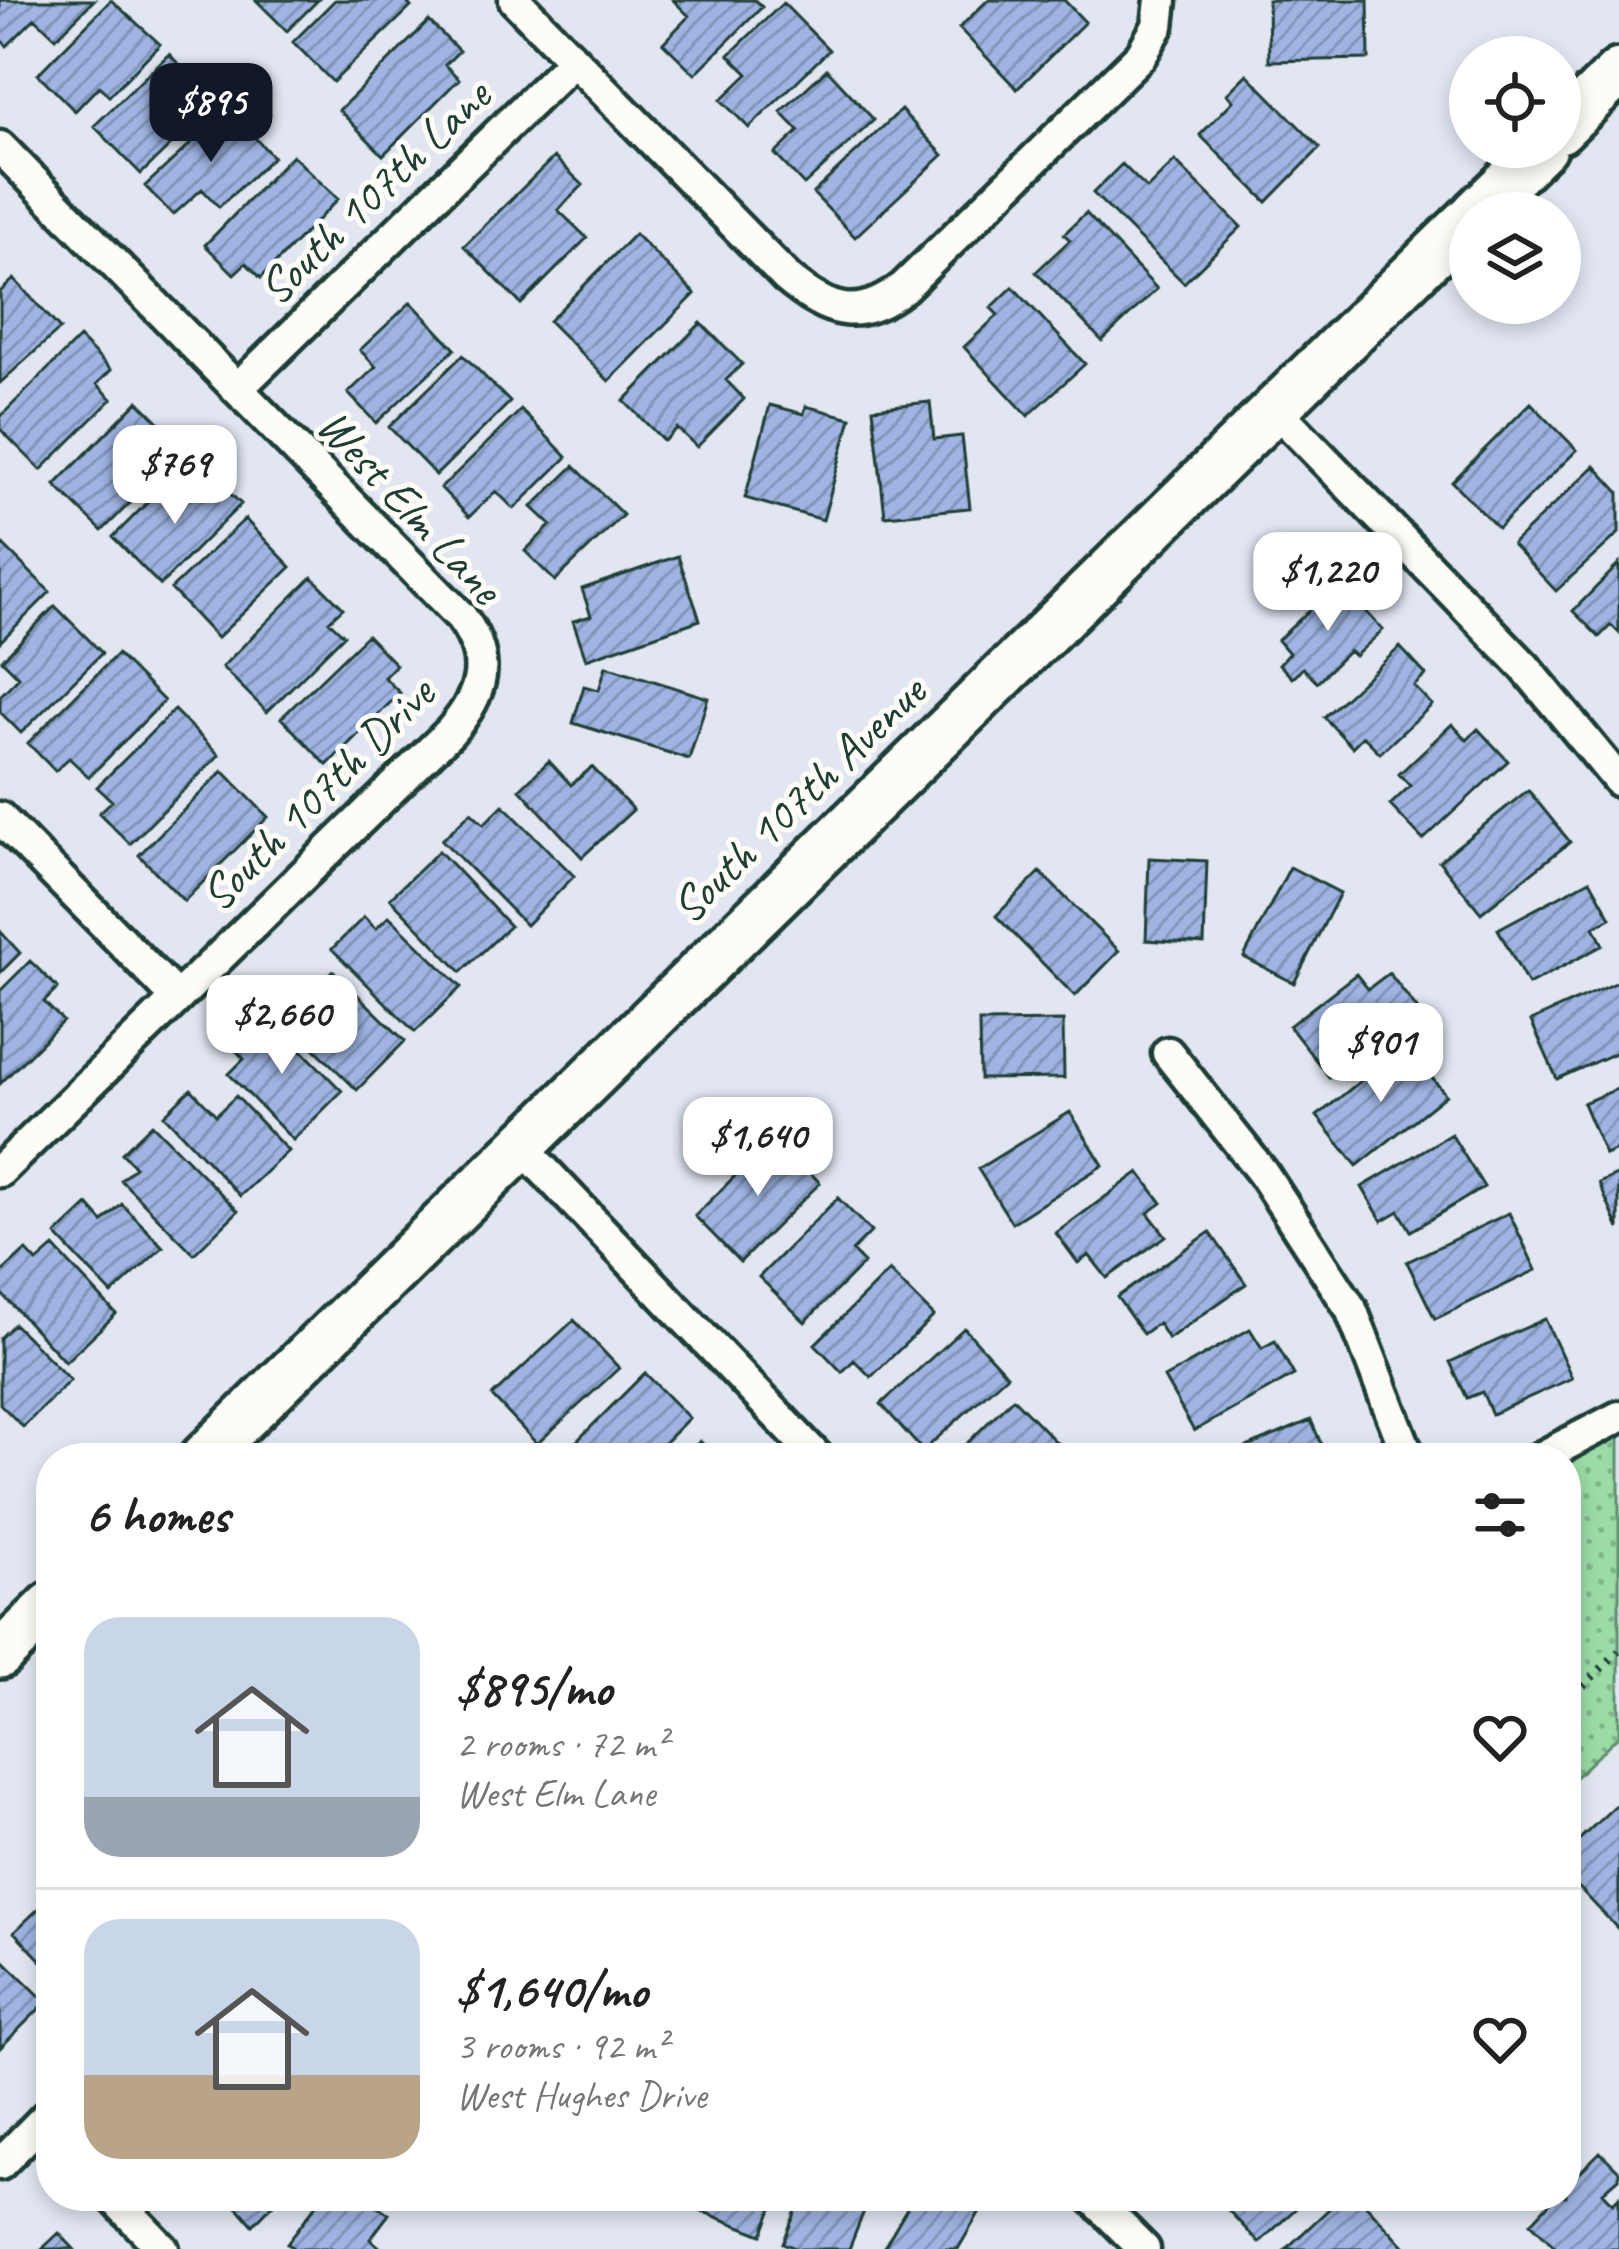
<!DOCTYPE html>
<html lang="en">
<head>
<meta charset="utf-8">
<style>
	:root { --surface:#fff; --page:#f2f2f2; --text:#222; --muted:#767676; --line:#e0e0e0; --accent:#111827 }
	body { margin:0; font-family:Caveat,sans-serif; background:var(--page); color:var(--text); height:100vh; display:flex; flex-direction:column; font-size:45px; white-space:nowrap }
	* { box-sizing:border-box; margin:0 }
	p { font-size:39px; color:var(--muted) }
	.icon { flex:none; width:66px; height:66px; fill:none; stroke:currentColor; stroke-width:2; stroke-linecap:round; stroke-linejoin:round }
	.map { position:relative; flex:1; overflow:hidden }
	.sheet { position:absolute; left:36px; top:1443px; width:1545px; height:768px; display:flex; flex-direction:column; background:var(--surface); border-radius:48px; box-shadow:0 6px 18px #0003 }
	.sheet>* { flex:none }
	.controls { position:absolute; left:1449px; top:36px; display:grid; gap:24px }
	.controls a { display:grid; place-items:center; width:132px; height:132px; border-radius:50%; background:var(--surface); box-shadow:0 6px 18px #0003; font-size:60px }
	.price { position:absolute; translate:-50% -102px; padding:0 27px; border-radius:24px; background:#fff; color:#222; font-size:39px; line-height:78px; filter:drop-shadow(0 3px 6px #0008) }
	.price::after { content:''; position:absolute; left:50%; top:72px; width:36px; height:27px; margin-left:-18px; background:inherit; clip-path:polygon(0 0,100% 0,50% 100%) }
	.price.active { background:var(--accent); color:#fff }
	ul { padding:0; list-style:none }
	li { display:flex; align-items:center; gap:36px; height:300px; padding:0 48px }
	li+li { border-top:3px solid var(--line) }
	li span { display:grid; place-items:center; flex:none; width:336px; height:240px; border-radius:36px; color:#555 }
	li>.icon { margin-inline-start:auto }
	span .icon { width:144px; height:144px; fill:#fffc; stroke-width:1 }
	li b { font-size:51px }
	h2 { display:flex; justify-content:space-between; align-items:center; height:144px; padding:0 48px; font-size:51px }
	.map>svg:first-child { display:block }
	.grass { fill:url(#grass-dots); stroke:#5d8c6d; stroke-width:3 }
	.building { fill:url(#building-hatch); stroke:#1f3d34; stroke-width:3 }
	.lines { fill:none; stroke-linecap:round; stroke-linejoin:round }
	.street-casing { stroke:#1f3d34; stroke-width:39 }
	.secondary-casing { stroke:#1f3d34; stroke-width:54 }
	.path { stroke:#1f3d34; stroke-width:8; stroke-dasharray:3 9; stroke-linecap:butt }
	.street { stroke:#fdfcf7; stroke-width:30 }
	.secondary { stroke:#fdfcf7; stroke-width:45 }
	.labels { text-anchor:middle; dominant-baseline:central; stroke-width:10; stroke-linejoin:round; paint-order:stroke }
	.street-label { font-size:48px; fill:#1f3d34; stroke:#fdfcf7 }
</style>
</head>
<body>
<div class="map">
<svg width="1619" height="2249" viewBox="0 0 1619 2249">
	<defs>
		<pattern id="grass-dots" width="8" height="8" patternUnits="userSpaceOnUse" patternTransform="scale(3)"><rect width="8" height="8" fill="#9bdca6"/><path d="M2 2h.1M6 6h.1" fill="none" stroke="#7eb488" stroke-width="1.8" stroke-linecap="round"/></pattern>
		<pattern id="building-hatch" width="6" height="6" patternUnits="userSpaceOnUse" patternTransform="scale(3)"><rect width="6" height="6" fill="#9fb4e2"/><path d="M-1 1l2-2M0 6l6-6M5 7l2-2" fill="none" stroke="#8194b8"/></pattern>
	</defs>
	<rect width="100%" height="100%" fill="#e1e6f1"/>
	<filter id="ink" filterUnits="userSpaceOnUse"><feTurbulence type="fractalNoise" baseFrequency=".00833" numOctaves="2"/><feDisplacementMap in="SourceGraphic" scale="24" xChannelSelector="R" yChannelSelector="G"/><feConvolveMatrix kernelMatrix="1 2 1 2 8 2 1 2 1" color-interpolation-filters="sRGB"/></filter>
	<g filter="url(#ink)">
		<path class="grass" d="M1619 1417V1735L1566 1786V1458Z"/>
		<path class="building" d="M0 0H94L56 38 35 18 7 46 0 39Z
			M111 0 160 44 109 96 99 86 75 111 38 74Z
			M256 0H318L287 31Z
			M335 0H405L411 7 333 82 293 42Z
			M673 0H755L762 7 695 74 663 43 689 16Z
			M988 0H1064L1085 22 1017 89 959 28Z
			M1268 0H1368L1369 59 1269 61Z
			M783 3 829 50 749 128 721 100 748 74 729 55Z
			M429 21 459 51 445 65 459 79 383 155 339 110Z
			M169 54 215 102 141 174 94 126Z
			M827 69 874 120 804 185 775 154 799 131 781 112Z
			M1247 74 1320 148 1267 202 1200 135 1233 101 1227 94Z
			M228 109 273 157 219 207 202 189 173 215 145 186Z
			M901 110 943 155 855 237 813 193Z
			M292 155 338 199 261 278 246 263 234 274 205 245Z
			M554 157 583 185 558 210 587 238 521 304 464 246Z
			M1175 161 1241 227 1184 283 1093 193 1122 164 1147 189Z
			M1086 213 1157 289 1102 341 1036 272 1070 240 1064 234Z
			M635 234 695 294 609 381 549 321Z
			M14 279 60 329 0 383V292Z
			M1013 287 1085 364 1028 416 964 347 998 315 991 308Z
			M411 302 455 349 376 423 348 393 376 367 360 350Z
			M701 323 742 364 726 380 744 399 697 447 677 428 664 441 624 401Z
			M79 338 111 370 97 384 112 399 41 470 0 429V417Z
			M463 355 510 402 436 475 389 427Z
			M138 401 166 429 153 442 172 461 102 531 55 485Z
			M930 402 934 439 962 436 970 508 885 516 873 408Z
			M1531 403 1577 450 1498 528 1452 482Z
			M770 405 804 414 806 406 851 418 823 520 745 498Z
			M521 410 567 457 514 509 496 491 469 517 441 488Z
			M574 466 623 515 555 581 525 551 551 525 532 507Z
			M1595 466 1619 492V533L1556 591 1512 544Z
			M212 476 241 504 160 585 113 537 166 484 185 503Z
			M245 519 291 567 217 638 171 589Z
			M3 545 50 592 0 642V549Z
			M678 556 700 620 586 659 573 621 591 616 582 589Z
			M1619 564V633L1611 625 1599 637 1573 611Z
			M312 577 343 608 329 621 344 635 267 712 222 667Z
			M1339 582 1383 630 1355 656 1349 651 1317 682 1303 668 1292 678 1279 664 1289 653 1278 640Z
			M55 606 102 653 21 733 0 712V696L19 677 2 660Z
			M367 635 396 665 384 677 400 693 327 765 281 718Z
			M1400 647 1426 675 1414 686 1432 705 1380 753 1363 736 1352 747 1324 717Z
			M117 654 164 701 89 777 69 758 55 771 28 743Z
			M606 666 708 698 689 759 573 723 584 686 599 690Z
			M174 710 219 755 130 844 99 813 112 801 97 787Z
			M1452 724 1467 740 1478 729 1508 761 1423 840 1390 805 1410 786 1399 774Z
			M549 761 571 785 592 767 633 810 582 857 520 789Z
			M223 771 268 817 184 901 139 855Z
			M1528 790 1570 842 1481 913 1439 861Z
			M503 805 574 876 526 925 442 840 471 812 484 824Z
			M439 851 510 926 461 972 390 898Z
			M1149 858 1207 861 1204 944 1146 940Z
			M1290 867 1340 893 1294 983 1244 957Z
			M1040 872 1119 951 1075 996 996 916Z
			M1590 880 1611 918 1594 927 1603 945 1528 985 1498 929Z
			M389 916 461 987 415 1032 332 949 364 917 376 929Z
			M0 931 20 953 0 973Z
			M30 961 58 988 44 1002 63 1021 0 1084V991Z
			M333 971 405 1041 357 1090 272 1007 301 977 315 990Z
			M1389 973 1417 1009 1329 1077 1289 1026 1356 974 1368 989Z
			M1619 981V1051L1557 1079 1531 1021Z
			M265 1013 342 1091 293 1140 229 1074 244 1059 232 1046Z
			M1063 1021 1064 1078 980 1079 979 1022Z
			M1405 1045 1446 1095 1357 1166 1317 1116Z
			M1619 1088V1149L1605 1155 1583 1103Z
			M191 1089 216 1115 236 1096 288 1151 240 1196 164 1115Z
			M1070 1112 1103 1165 1012 1223 978 1169Z
			M152 1124 238 1211 194 1254 121 1180 135 1167 122 1153Z
			M1451 1134 1484 1187 1411 1231 1399 1211 1382 1221 1362 1187Z
			M775 1136 820 1183 740 1262 695 1216Z
			M1139 1172 1162 1203 1148 1213 1166 1236 1107 1278 1089 1255 1078 1263 1056 1233Z
			M1619 1174V1229L1599 1183Z
			M838 1198 871 1232 852 1251 864 1263 805 1322 759 1277Z
			M122 1204 163 1247 112 1294 56 1235 88 1205 103 1222Z
			M1509 1213 1536 1270 1435 1319 1407 1262Z
			M1210 1232 1246 1284 1168 1339 1158 1323 1143 1334 1117 1297Z
			M54 1247 116 1314 65 1362 0 1292V1274L26 1250 37 1262Z
			M889 1271 934 1316 871 1377 854 1360 842 1372 815 1344Z
			M1545 1319 1572 1378 1492 1414 1482 1392 1467 1398 1450 1362Z
			M574 1320 619 1368 537 1444 492 1396Z
			M14 1324 70 1380 23 1427 0 1404V1338Z
			M964 1328 1007 1375 923 1451 881 1404Z
			M1250 1329 1262 1348 1275 1341 1294 1375 1194 1431 1164 1378Z
			M645 1373 689 1418 649 1458H615L609 1453 590 1458 575 1443Z
			M1013 1398 1058 1444 1044 1458H952Z
			M1311 1420 1327 1458H1221Z
			M700 1441 716 1458H683Z
			M1616 1805 1619 1808V1930L1566 1874V1852Z
			M51 1897V1971L14 1932Z
			M0 1957 46 2002 0 2048Z
			M1600 2152 1619 2171V2178L1603 2192 1613 2203 1619 2197V2249H1557L1531 2223 1556 2196H1566V2186Z
			M228 2196H281L253 2225Z
			M323 2196H376L372 2202 389 2214 370 2239 382 2249H294L287 2243Z
			M707 2196H777L762 2235 701 2211Z
			M802 2196H870L849 2249H797L783 2243Z
			M914 2196H949L979 2213 958 2249H883Z
			M1215 2196H1309L1259 2243Z
			M1343 2196H1358L1407 2249H1286Z
			M59 2233 74 2249H42Z"/>
		<g class="lines">
			<defs>
				<path id="street" d="M515 0 787 278C829 313 859 323 904 287L1141 55 1158 26 1161 0
					M0 147 461 617C493 660 483 694 450 732L0 1171
					M237 389 574 60
					M1275 409 1525 667 1619 781
					M0 818 176 997
					M1168 1053 1262 1172 1351 1309 1409 1458
					M521 1146 818 1458
					M1540 1458 1619 1417
					M0 2164 51 2112
					M112 2196 163 2249
					M1091 2196 1144 2249"/>
				<path id="secondary" d="M1560 130 1619 72
					M1475 213 1543 147
					M203 1458 1470 218
					M0 1655 51 1605"/>
			</defs>
			<use href="#street" class="street-casing"/>
			<use href="#secondary" class="secondary-casing"/>
			<path class="path" d="M1566 1703 1619 1651"/>
			<use href="#street" class="street"/>
			<use href="#secondary" class="secondary"/>
		</g>
	</g>
	<g class="labels">
		<g class="street-label">
			<text transform="translate(374 192) rotate(-44)">South 107th Lane</text>
			<text transform="translate(410 506) rotate(47)">West Elm Lane</text>
			<text transform="translate(317 794) rotate(-45)">South 107th Drive</text>
			<text transform="translate(798 799) rotate(-44)">South 107th Avenue</text>
		</g>
	</g>
</svg>
<div class="controls">
<a><svg class="icon" aria-label="locate" viewBox="0 0 24 24"><circle cx="12" cy="12" r="6"/><path d="M12 2v4M12 18v4M2 12h4M18 12h4"/></svg></a>
<a><svg class="icon" aria-label="layers" viewBox="0 0 24 24"><path d="M12 4l9 5-9 5-9-5zM3 14l9 5 9-5"/></svg></a>
</div>
<b class="price active" style="left:211px;top:165px">$895</b>
<b class="price" style="left:175px;top:527px">$769</b>
<b class="price" style="left:1328px;top:634px">$1,220</b>
<b class="price" style="left:282px;top:1077px">$2,660</b>
<b class="price" style="left:1381px;top:1105px">$901</b>
<b class="price" style="left:758px;top:1199px">$1,640</b>
<section class="sheet">
<h2>6 homes<svg class="icon" aria-label="filters" viewBox="0 0 24 24"><path d="M4 7h16M4 17h16"/><circle cx="9" cy="7" r="2"/><circle cx="15" cy="17" r="2"/></svg></h2>
<ul>
<li><span style="background:linear-gradient(#c9d6e8 75%,#9aa5b1 0)"><svg class="icon" aria-label="home" viewBox="0 0 24 24"><path d="M3 11l9-7 9 7M6 9v11h12V9"/></svg></span><div><b>$895/mo</b><p>2 rooms · 72 m²</p><p>West Elm Lane</p></div><svg class="icon" aria-label="heart" viewBox="0 0 24 24"><path d="M12 20l-8-8c-3-5 5-10 8-4 3-6 11-1 8 4z"/></svg></li>
<li><span style="background:linear-gradient(#c9d6e8 65%,#b9a48a 0)"><svg class="icon" aria-label="home" viewBox="0 0 24 24"><path d="M3 11l9-7 9 7M6 9v11h12V9"/></svg></span><div><b>$1,640/mo</b><p>3 rooms · 92 m²</p><p>West Hughes Drive</p></div><svg class="icon" aria-label="heart" viewBox="0 0 24 24"><path d="M12 20l-8-8c-3-5 5-10 8-4 3-6 11-1 8 4z"/></svg></li>
</ul>
</section>
</div>
</body>
</html>
